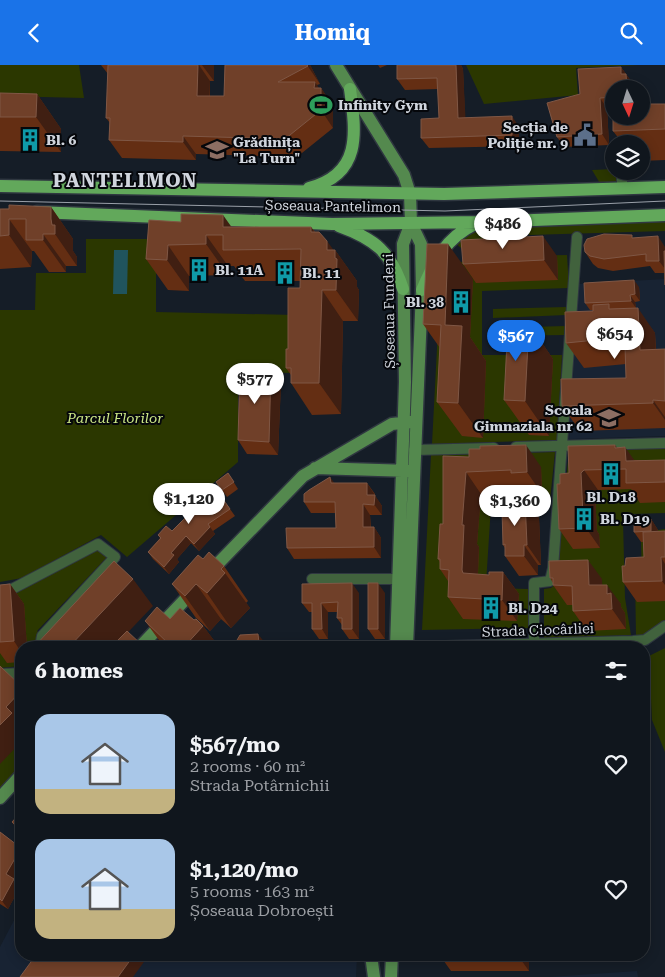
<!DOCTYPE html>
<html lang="en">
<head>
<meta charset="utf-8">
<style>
	:root { --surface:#10161d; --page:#1e232a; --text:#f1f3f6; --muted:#9c9fa4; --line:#30353b; --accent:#1a73e8 }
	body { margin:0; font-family:"Roboto Serif",serif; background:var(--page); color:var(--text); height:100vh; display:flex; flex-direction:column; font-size:19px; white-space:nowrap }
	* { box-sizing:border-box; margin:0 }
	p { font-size:16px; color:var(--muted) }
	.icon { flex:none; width:28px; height:28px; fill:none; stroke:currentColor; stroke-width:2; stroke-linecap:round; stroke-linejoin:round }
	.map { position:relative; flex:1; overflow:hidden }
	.drawer { position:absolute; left:15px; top:576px; width:635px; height:320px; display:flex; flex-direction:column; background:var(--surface); border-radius:20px; box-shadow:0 2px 12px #0003,0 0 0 1px var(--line) }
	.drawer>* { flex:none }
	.needle { width:32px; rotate:176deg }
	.tools { position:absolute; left:605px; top:15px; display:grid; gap:10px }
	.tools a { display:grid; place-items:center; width:45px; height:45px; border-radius:50%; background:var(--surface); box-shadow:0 2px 12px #0003,0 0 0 1px var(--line); font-size:25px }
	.price { position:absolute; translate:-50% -42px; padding:0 11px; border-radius:18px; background:#fff; color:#222; font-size:16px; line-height:32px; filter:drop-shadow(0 1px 2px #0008) }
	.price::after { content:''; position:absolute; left:50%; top:30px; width:15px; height:11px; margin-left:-8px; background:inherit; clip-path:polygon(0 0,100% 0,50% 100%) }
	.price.selected { background:var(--accent); color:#fff }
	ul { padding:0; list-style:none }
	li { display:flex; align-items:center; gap:15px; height:125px; padding:0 20px }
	li span { display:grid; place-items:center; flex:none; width:140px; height:100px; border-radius:15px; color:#555 }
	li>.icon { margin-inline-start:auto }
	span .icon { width:60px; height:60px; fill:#fffc; stroke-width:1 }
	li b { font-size:21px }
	h2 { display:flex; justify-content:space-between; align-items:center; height:60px; padding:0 20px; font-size:21px }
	header { display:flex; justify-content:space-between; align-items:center; height:65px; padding:0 20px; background:var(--accent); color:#fff; font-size:22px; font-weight:700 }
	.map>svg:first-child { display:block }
	.built { fill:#182333 }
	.green { fill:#2b3700 }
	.water { fill:#20545d }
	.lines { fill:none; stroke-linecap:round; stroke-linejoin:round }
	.street-casing { stroke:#2f3740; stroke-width:12 }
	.secondary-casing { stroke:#2f3740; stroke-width:15 }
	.primary-casing { stroke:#2f3740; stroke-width:15 }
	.street { stroke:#41623d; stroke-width:10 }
	.secondary { stroke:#54894e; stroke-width:12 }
	.primary { stroke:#62a85b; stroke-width:12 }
	.tram { stroke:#9aa0a9; stroke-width:1 }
	.wall { fill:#642e13 }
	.shaded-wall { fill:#401f12 }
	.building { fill:#704029; stroke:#7f5745 }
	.labels { text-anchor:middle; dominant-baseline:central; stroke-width:4; stroke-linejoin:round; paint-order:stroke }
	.poi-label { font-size:14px; font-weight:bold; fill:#d0d5dd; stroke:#05070b; text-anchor:start }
	.street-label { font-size:14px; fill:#d0d5dd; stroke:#05070b }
	.park-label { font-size:14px; font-style:italic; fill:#cbe686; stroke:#05070b }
	.district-label { font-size:19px; font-weight:bold; letter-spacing:1px; fill:#d0d5dd; stroke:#05070b }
</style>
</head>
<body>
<header><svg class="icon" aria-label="back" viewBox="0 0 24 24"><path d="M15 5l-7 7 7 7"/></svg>Homiq<svg class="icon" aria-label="search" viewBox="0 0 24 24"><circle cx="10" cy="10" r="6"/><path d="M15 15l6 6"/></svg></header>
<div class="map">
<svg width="665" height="912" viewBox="0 0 665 912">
	<rect width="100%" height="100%" fill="#151d27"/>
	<path class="built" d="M665 214V371L569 374 579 219Z
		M21 842V890H357L356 912H0V882Z
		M637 906 638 912H549Z"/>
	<path class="green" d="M0 0H79L84 33 0 31Z
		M466 0H639L576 3 578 30 484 39Z
		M614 104V106H619V121L601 120 592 105Z
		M665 154V166L529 170 528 158Z
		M479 165C501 167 505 171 511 191L567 190 569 223 482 226V290H562L557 375 432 379 441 206 473 192 456 179 470 167Z
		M86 174H156V247L295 250 293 308 238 307V397L127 492 101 470 22 513 0 517V245H35L36 208H86Z
		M566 242V250L493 253V244Z
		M566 261V270L493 271V263Z
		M665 383V448L631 449 623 456 625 533 631 570 544 573V524L551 523 556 518 569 386Z
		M555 387 550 435H497L491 441 486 519 493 523 529 524 528 563 422 565 431 390Z
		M665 464V555L644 570 636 571 635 511H642L641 477 658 476V465Z
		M99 483 108 491 37 566 55 582H21V601L0 603V533L10 531Z
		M665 583V687L652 655 649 591Z
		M21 614V702L0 725V615Z"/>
	<path class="water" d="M114 185H128L127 229H113Z"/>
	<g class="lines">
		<defs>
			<path id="street" d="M622 106V123
				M516 382 665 378
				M414 385 494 383
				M312 514H399
				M0 527 14 523 98 479 115 492 42 571 40 582
				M534 579V518L550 516 553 503 577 172
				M308 581H396
				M407 582 633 576 645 575 665 561
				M0 609 21 608"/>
			<path id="secondary" d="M336 0 404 110 410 129 411 158 421 179 422 225 407 582
				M315 403 410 406
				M208 509 303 411 392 359 410 357
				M140 582 195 524
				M396 582 405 317 403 179 411 158
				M0 733 21 710
				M371 890 374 912
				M391 912 392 890"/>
			<path id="primary" d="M0 121 444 129 665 122
				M309 123C362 109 356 68 350 24
				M37 147 332 159 480 157 665 150
				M339 161C375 174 391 187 403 224
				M422 225C434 197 445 173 475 159"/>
		</defs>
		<use href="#street" class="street-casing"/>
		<use href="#secondary" class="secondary-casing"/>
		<use href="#primary" class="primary-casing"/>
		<use href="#street" class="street"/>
		<use href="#secondary" class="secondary"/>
		<use href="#primary" class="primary"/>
		<path class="tram" d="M0 136 445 146 665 136"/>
	</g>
	<path class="wall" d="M101 0H214V16H210V31H224L225 0H310L320 19 317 20 318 23H321L333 41V63L297 92 196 89V95L122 93 109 75 110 58 106 53 108 9Z
		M378 0H387L380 3Z
		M397 0H461L463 4 465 53 519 62V81L429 83 421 73 439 53 438 24 405 25 397 14Z
		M621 2 633 19 614 24V51L665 39V95L641 96V79H623L613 66V43H607L609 80 564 82 557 72 580 29Z
		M0 28 37 29 61 64V87L0 86Z
		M51 142 73 174V186L77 192V201H66V207H49L34 186H32L31 202 0 204V144Z
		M149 155 231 162H311L315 167 333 185H335L357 216V222L359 225 358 256H343L341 349 312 350 291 318V310L286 303 288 284 300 223 301 216H245L234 201H228V210L189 211V226L168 225 146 194Z
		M634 173 665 182V208H655L650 201 613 206 598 203 593 199 585 187Z
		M557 191 558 215 476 218 463 199Z
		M473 214 470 272 486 296 483 373 462 371 437 337 440 283 423 259Z
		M639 222 640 236 635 237 636 243 655 268 656 284H665V363L580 366 562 341 626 313V299L584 303 566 278 593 246V245H590L585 238Z
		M529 259 553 294 549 371 529 370 504 335Z
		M281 317 278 390 247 389 238 375Z
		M615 380 617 383 634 395H665V437L640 438 631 424 598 425 595 428 597 466 599 469 600 483 573 484 559 464 560 419 569 408Z
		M469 392 541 402 542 429H526L524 427 481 429 477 479 479 482 478 509 489 510 503 507 519 529 517 556 463 554 448 532V516L440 504V497L438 494 443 459Z
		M228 408 238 424 227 432 216 417Z
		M335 418H367L375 429V431L382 441V450H370L371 462H374L381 473V493L294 494 287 483 336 463 335 448H311L304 437Z
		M218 427 235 451 213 466 215 469 199 486 191 478 177 494 179 497 169 509 153 494 148 487 160 473 158 470 172 466 200 440Z
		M525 434 539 453 541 500H538V510L519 511 505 491V483L503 480 506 445Z
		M651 454 658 465V466H665V536L637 537 623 517 625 501 644 492 643 477H641L634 467Z
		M203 494 224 501 248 536 246 538 250 543 231 563 221 554 210 566 196 553 172 519Z
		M550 513 602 514V520L621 539V542L625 548 626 564 587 566 573 546V540H567L553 520V518Z
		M10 519 24 539 27 582H21V597L7 598 0 588V520Z
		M359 528V574H349L342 564V560L337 553V547H328V574H319L312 564V547H309L302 538Z
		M385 528V574H375L368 564Z
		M170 554 194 555 203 561 219 582H164L145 556Z
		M21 747V768L17 764 12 757Z
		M0 767 21 783V801L14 814 20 822 8 844 0 839Z
		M529 890V906H451L441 892Z"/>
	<path class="shaded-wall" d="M198 0H199L210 16 209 49 197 31Z
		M202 0H214V16Z
		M307 0H310L320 19Z
		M456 0H461L463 4 466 63 458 53Z
		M621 2 633 19V24H627L621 9Z
		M315 17 321 26V23L333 41V63L321 45 314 23Z
		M37 29 61 64V87L36 52Z
		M600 33 607 43 609 80 602 69Z
		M512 51 519 62V81L512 70Z
		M183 71 196 89V95L183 77Z
		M51 142 73 174V186L77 192V201L55 169 51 154Z
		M223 150 245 181 223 162Z
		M9 154 32 186 31 202 9 170Z
		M311 162 327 185V176L335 187V185L357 216V222L359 225 358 256 336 225 311 167Z
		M43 169 66 201V207L43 175Z
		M206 170 228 201V210L206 179Z
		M543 171 557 191 558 215 544 195Z
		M658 171 665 182V204L659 196Z
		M448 179 473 214 470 272 486 296 483 373 458 338 445 260Z
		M168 180 189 211V226L167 195Z
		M634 215 639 222 640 236 635 229Z
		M322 225 343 256 341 349 319 318Z
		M630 230 635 237 636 243 631 236Z
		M638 243 655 268 657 310 640 285Z
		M529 259 553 294 549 371 525 336Z
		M271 304 281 317 278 390 269 377Z
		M653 335 665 352V355L653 338Z
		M526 380 541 402 542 429 527 407Z
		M615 380 626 395 625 382 639 402 629 400 615 383Z
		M584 405 598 425 595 428 597 466 599 469 600 483 586 463 583 450 581 408Z
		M466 407 481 429 477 479 479 482 477 527 463 508 462 505V460Z
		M330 412 338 423 331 418Z
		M367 418 382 441V450L367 430Z
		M525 434 539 453 541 500 527 480Z
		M363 439 370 450 371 473 363 462Z
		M651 454 658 465V476L651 466Z
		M210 462 215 469 199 486 194 479Z
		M374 462 381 473V493L374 482Z
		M186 471 191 478 177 494 179 497 169 509 164 502 171 488Z
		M524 480 538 500V510L524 491Z
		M661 492 665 499V520L662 516Z
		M588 495 602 514 603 540 589 520Z
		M503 507 519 529 517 556 502 535Z
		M225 508 250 543 231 563 207 528Z
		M133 514 153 541 114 582H69Z
		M352 518 359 528V574L352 564Z
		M378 518 385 528V574L378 564Z
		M10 519 24 539 27 582H21V587L14 576Z
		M196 519 221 554 210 566 185 531Z
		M607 520 621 539V542L625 548 626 564 612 544 607 529Z
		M321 538 328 547V574L322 564Z
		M203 561 219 582H184Z
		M258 569 265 578H259Z
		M177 576 182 582H172Z
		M21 626V677L0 699V660L6 642Z
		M21 784V801L11 817 6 809Z
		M14 814 20 822 8 844 2 836Z
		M134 890H149L133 912H118Z
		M519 890H529V906L519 892Z"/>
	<path class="building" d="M108 0H198L197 31H224L225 0H307L308 1 278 17H315L314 23H321V45L285 74 183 71V77L109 75 110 53H106Z
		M397 0H456L458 53 512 51V70L421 73V54L439 53 437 13 397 14Z
		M621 2V9H626L627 24H614V32L600 33 602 69 557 72 547 38 580 29 578 4Z
		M0 28 37 29 36 52H0Z
		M641 39H665V64L613 66V40H614V51H641Z
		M9 140 51 142V154L52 160H55V169H43V175H26V154H9V170L0 171V144H9Z
		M181 149 223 150V162H311V167H319L327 176V185H335V193L337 194 336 225H322L319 318H291V303H286V284H288V223H300L301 184 223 185V170H206V179L168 180 167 195 146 194 149 155 181 157Z
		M604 169 632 170V173L658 171 659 196H646V189L604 194 590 191 585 187 584 180 587 174Z
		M543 171 544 195 463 199 461 175Z
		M427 179H448L445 260 462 261 458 338 437 337 441 260 423 259Z
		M664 186H665V220Z
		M634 215 635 229 630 230 631 236 585 238 584 218Z
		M609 239V244L638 243 640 285 665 284V336L653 335V338L562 341 561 314 626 313 625 281 616 282V273L566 278 565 247 593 246V240Z
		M508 258 529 259 525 336 504 335Z
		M240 303 271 304 269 377 238 375Z
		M526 380 527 407 511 408V405L466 407 462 460H464L462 505 463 508 489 510V507H503L502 535 448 532 449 505 440 504V494H438L440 459H443V391L469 392V384H480V381Z
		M615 380V383L625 382 626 396 665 395V417L626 418V404L584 405 581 408 583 450H586V463L559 464 557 419H560V409L569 408 568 381Z
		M228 408 234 417 222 425 216 417Z
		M330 412 331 418H367V430H375L374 440 363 439V462H374V482L287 483 286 463H336L335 437H304V429L309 425Z
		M187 422 200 440 218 427 230 444 208 459 210 462 194 479 186 471 171 488 174 490 164 502 148 487 161 473 158 470 166 461 172 466 190 448 177 430Z
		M506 434H525L527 480H524V491H505V479L503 480 502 445H506Z
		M651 454V466L634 467V455Z
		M665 466V492H661L662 516 623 517 622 501H625L626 493 644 492 643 467Z
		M209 487 224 501 221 504 225 508 207 528 196 519 185 531 172 519 198 490 203 494Z
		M588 495 589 520H607V529L611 528 612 544 573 546 572 521 553 520V513H550L549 496Z
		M114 496 133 514 69 582H34Z
		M352 518V564H342V553H337L338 537 321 538 322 564H312V538H302V519Z
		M368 518H378V564H368Z
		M10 519 14 576 0 577V520Z
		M157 542 170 554 180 543 194 555 196 554 203 561 184 582 177 576 172 582 145 556Z
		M127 566 142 580 139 582H111Z
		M258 569 259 578H296V582H233L240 570Z
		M313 579H322V582H313Z
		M363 581H381V582H363Z
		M0 601 21 621V626L6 642 12 648 0 660Z
		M21 721V735L14 728Z
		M21 747V765L12 757Z
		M0 767 21 783 6 809 14 814 2 836 0 834Z
		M36 890H134L118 912H20Z
		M441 890H519V892H441Z"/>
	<defs>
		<symbol id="stadium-bare" viewBox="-9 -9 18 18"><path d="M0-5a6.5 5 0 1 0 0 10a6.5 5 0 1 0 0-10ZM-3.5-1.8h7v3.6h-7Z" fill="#2e9e5b" stroke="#05070b" stroke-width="2.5" paint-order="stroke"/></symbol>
		<symbol id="civic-bare" viewBox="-9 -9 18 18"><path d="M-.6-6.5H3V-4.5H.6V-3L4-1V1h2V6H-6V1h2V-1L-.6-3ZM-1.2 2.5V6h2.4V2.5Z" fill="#5c6f8a" stroke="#05070b" stroke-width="2.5" paint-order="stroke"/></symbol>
		<symbol id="building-bare" viewBox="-9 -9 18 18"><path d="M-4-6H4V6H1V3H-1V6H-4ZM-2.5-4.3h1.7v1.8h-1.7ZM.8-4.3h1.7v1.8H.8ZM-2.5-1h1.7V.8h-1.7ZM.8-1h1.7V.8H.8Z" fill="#0f9aa8" stroke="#05070b" stroke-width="2.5" paint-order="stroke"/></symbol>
		<symbol id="school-bare" viewBox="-9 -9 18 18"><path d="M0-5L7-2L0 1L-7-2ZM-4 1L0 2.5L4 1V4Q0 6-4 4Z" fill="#8d6e63" stroke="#05070b" stroke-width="2.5" paint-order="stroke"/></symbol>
	</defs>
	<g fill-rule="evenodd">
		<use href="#stadium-bare" x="305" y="24" width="32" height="32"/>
		<use href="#civic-bare" x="569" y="54" width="32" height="32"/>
		<use href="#building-bare" x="14" y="59" width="32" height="32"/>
		<use href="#school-bare" x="201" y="69" width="32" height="32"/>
		<use href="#building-bare" x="183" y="189" width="32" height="32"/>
		<use href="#building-bare" x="269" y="192" width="32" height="32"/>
		<use href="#building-bare" x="445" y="221" width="32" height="32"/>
		<use href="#school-bare" x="593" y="337" width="32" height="32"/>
		<use href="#building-bare" x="595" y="393" width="32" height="32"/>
		<use href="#building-bare" x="568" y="438" width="32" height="32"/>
		<use href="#building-bare" x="475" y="527" width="32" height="32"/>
	</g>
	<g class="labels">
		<g class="poi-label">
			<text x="338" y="40">Infinity Gym</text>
			<text x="568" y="62" text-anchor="end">Secția de<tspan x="568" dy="16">Poliție nr. 9</tspan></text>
			<text x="46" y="75">Bl. 6</text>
			<text x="233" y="77">Grădinița<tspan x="233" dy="16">"La Turn"</tspan></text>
			<text x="215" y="205">Bl. 11A</text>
			<text x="302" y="208">Bl. 11</text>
			<text x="444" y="237" text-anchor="end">Bl. 38</text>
			<text x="592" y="345" text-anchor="end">Scoala<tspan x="592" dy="16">Gimnaziala nr 62</tspan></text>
			<text x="611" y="432" text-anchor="middle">Bl. D18</text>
			<text x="600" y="454">Bl. D19</text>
			<text x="508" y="543">Bl. D24</text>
		</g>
		<g class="street-label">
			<text transform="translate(333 141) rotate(1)">Șoseaua Pantelimon</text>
			<text transform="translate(389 246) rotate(-91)">Șoseaua Fundeni</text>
			<text transform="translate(538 565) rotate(-2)">Strada Ciocârliei</text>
		</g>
		<g class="park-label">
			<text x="115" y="353">Parcul Florilor</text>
		</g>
		<g class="district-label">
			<text x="125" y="115">PANTELIMON</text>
		</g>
	</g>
</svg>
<div class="tools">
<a><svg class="needle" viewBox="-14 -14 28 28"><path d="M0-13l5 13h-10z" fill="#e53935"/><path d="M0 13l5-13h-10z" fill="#9c9fa4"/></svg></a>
<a><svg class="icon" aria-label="layers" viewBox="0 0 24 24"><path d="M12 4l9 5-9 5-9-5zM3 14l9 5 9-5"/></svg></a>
</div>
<b class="price" style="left:503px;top:185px">$486</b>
<b class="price" style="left:615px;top:295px">$654</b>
<b class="price selected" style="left:516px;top:297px">$567</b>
<b class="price" style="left:255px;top:340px">$577</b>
<b class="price" style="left:189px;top:460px">$1,120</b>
<b class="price" style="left:515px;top:462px">$1,360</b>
<section class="drawer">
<h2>6 homes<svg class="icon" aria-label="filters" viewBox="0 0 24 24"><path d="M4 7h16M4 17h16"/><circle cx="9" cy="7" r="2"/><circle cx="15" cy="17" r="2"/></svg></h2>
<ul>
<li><span style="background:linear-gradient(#a9c7e8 75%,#c2b280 0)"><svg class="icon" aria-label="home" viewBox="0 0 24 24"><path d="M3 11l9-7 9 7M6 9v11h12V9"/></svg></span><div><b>$567/mo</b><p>2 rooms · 60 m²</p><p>Strada Potârnichii</p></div><svg class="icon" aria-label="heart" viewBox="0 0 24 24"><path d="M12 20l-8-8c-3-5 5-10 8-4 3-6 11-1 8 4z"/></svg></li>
<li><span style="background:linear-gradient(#a9c7e8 70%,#c2b280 0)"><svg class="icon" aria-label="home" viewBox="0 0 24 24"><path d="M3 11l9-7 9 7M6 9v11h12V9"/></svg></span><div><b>$1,120/mo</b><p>5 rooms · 163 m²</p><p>Șoseaua Dobroești</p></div><svg class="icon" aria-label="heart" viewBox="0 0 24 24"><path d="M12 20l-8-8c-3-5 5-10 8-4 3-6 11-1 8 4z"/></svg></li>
</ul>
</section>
</div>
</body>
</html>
